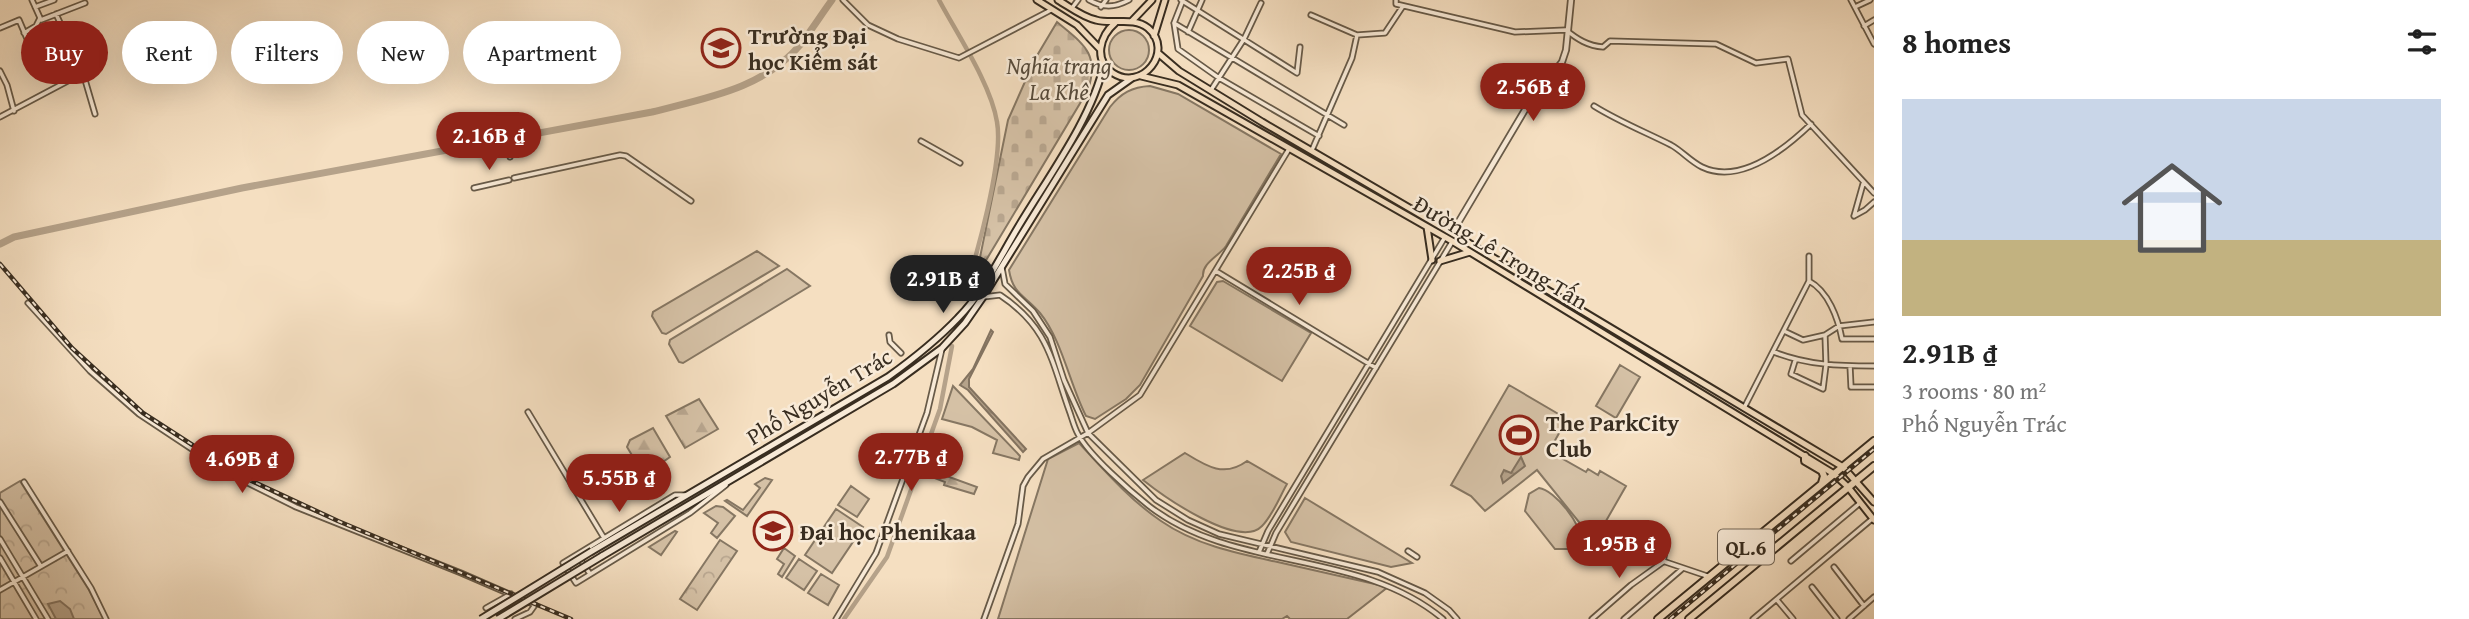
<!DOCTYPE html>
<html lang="en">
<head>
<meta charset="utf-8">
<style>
	:root { --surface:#fff; --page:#f2f2f2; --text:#222; --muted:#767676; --line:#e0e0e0; --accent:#8f2418 }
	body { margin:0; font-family:"Gentium Book Plus",serif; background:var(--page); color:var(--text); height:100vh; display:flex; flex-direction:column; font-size:26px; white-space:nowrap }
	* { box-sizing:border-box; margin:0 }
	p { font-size:23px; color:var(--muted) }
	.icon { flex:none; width:38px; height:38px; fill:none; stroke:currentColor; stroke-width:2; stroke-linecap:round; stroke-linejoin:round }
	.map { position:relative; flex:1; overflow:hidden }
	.side { display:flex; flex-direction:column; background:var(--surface); width:595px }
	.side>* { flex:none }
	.top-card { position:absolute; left:21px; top:21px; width:665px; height:63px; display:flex; gap:14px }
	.price { position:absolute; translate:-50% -60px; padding:0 16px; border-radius:24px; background:var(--accent); color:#fff; font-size:23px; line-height:46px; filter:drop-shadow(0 2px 4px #0008) }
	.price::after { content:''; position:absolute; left:50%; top:42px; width:21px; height:16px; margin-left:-10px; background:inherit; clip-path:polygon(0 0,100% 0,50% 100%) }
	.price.current { background:#222; color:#fff }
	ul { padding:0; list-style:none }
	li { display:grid; align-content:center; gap:14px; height:371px; padding:0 28px }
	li+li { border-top:2px solid var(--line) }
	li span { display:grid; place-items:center; height:217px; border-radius:0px; color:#555 }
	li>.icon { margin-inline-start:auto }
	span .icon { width:126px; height:126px; fill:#fffc; stroke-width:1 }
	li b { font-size:30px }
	h2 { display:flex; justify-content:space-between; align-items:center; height:84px; padding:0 28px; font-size:30px }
	.pill { padding:0 24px; border-radius:32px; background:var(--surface); box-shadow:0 7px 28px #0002; font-size:24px; line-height:63px }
	.pill.current { background:var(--accent); color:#fff }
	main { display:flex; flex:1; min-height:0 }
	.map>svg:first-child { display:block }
	.grass { fill:#d5c1a6; stroke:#867763; stroke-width:2 }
	.forest { fill:url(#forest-firs); stroke:#867763; stroke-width:2 }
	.cemetery { fill:url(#cemetery-stones); stroke:#867763; stroke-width:2 }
	.park { fill:url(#park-crowns); stroke:#867763; stroke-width:2 }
	.water { fill:url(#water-ripples); stroke:#837360; stroke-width:2 }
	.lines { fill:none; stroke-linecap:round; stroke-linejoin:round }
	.canal { stroke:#b5a28a; stroke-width:4.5 }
	.river { stroke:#b5a28a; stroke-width:7 }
	.minor-casing { stroke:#675a48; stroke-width:7 }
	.tertiary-casing { stroke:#675a48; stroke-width:8 }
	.secondary-casing { stroke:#382d20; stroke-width:9 }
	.primary-casing { stroke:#382d20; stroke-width:9 }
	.trunk-casing { stroke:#382d20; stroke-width:10 }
	.minor { stroke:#f8ead7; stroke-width:3.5 }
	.tertiary { stroke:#f8ead7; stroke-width:4.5 }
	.secondary { stroke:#f8ead7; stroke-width:5 }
	.primary { stroke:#f5dfc1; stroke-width:5 }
	.trunk { stroke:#f5dfc1; stroke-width:6 }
	.rail-casing { stroke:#382d20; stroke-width:4.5 }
	.rail { stroke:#f8ead7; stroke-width:2; stroke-dasharray:5; stroke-linecap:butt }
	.secondary-bridge-casing { stroke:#382d20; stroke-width:9; stroke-linecap:butt }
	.secondary-bridge { stroke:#f8ead7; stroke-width:5 }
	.labels { text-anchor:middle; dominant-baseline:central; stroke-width:5; stroke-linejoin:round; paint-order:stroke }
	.shield { fill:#f8ead7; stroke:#726657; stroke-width:2 }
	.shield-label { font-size:21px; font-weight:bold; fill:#382d20 }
	.poi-label { font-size:23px; font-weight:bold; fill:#382d20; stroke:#f8ead7; text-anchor:start }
	.park-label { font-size:23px; font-style:italic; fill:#574b3b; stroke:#f8ead7 }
	.street-label { font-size:23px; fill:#382d20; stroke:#f8ead7 }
</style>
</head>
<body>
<main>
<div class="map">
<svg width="1874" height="619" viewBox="0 0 1874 619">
	<defs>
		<pattern id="forest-firs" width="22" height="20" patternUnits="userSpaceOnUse" patternTransform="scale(1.75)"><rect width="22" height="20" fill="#d5c1a6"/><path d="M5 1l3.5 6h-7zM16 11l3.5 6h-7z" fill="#b8a68f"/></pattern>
		<pattern id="cemetery-stones" width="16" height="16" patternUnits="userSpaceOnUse" patternTransform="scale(1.75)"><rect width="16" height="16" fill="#d5c1a6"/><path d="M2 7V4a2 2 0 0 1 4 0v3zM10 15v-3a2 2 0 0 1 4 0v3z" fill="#b8a68f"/></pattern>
		<pattern id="park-crowns" width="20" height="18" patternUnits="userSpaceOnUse" patternTransform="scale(1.75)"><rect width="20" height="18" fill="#d5c1a6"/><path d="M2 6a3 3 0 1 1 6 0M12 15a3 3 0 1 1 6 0" fill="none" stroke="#b8a68f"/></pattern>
		<pattern id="water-ripples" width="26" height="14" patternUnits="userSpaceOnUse" patternTransform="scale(1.75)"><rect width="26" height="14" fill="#b5a28a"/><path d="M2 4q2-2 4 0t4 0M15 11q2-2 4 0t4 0" fill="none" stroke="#948470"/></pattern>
	</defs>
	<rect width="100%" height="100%" fill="#f5dfc1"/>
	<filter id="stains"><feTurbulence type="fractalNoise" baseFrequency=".00286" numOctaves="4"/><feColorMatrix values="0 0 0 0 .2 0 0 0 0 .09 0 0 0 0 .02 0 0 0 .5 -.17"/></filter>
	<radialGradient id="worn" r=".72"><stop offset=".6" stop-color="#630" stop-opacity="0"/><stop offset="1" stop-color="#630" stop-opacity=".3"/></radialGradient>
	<path class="grass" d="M1109 50a20 20 0 1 1 40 0a20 20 0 1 1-40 0Z
		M1150 86 1178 94 1281 154 1226 246C1219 256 1202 263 1203 276L1140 385 1126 399 1095 419 1086 416C1070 385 1062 340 1040 313 1025 295 1013 295 1009 270L1110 107C1121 93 1132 87 1150 86Z
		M757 251 779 266 666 334 662 333 652 316 653 312Z
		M787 269 810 286 683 363 679 362 669 344 670 340Z
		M1223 281 1311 333 1282 381 1190 326 1217 282Z
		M1620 365 1640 377 1616 418 1596 406Z
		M1509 385 1567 419 1549 451 1586 472 1588 469 1598 475 1600 471 1626 486 1602 528 1587 532 1537 470 1485 511 1471 496 1451 485Z
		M953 386 1020 456 1019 460 993 453 997 440 972 427 942 419Z
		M1079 443C1104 470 1130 500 1161 521 1197 546 1240 554 1282 563 1318 571 1353 579 1388 587L1347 619H1290L1287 616 1282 619H998L1048 459Z
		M1185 453C1206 466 1224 478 1247 461L1287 484C1280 496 1273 515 1262 526 1239 550 1163 496 1143 480Z
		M765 478 772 480 747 516 725 501 727 500 743 510 760 488 755 484Z
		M851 486 869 499 857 517 838 505Z
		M1539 488C1555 490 1583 526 1581 541L1575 549H1555L1525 511 1529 494Z
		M1305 498 1412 563 1391 567 1291 542 1285 532Z
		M716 506 723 507 735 516 717 538 711 533 718 523 704 513Z
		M836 509 863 527 832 573 805 555Z
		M675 531 677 532 661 555 649 547Z
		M784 548 795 556 782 577 778 574 784 564 777 559Z
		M799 559 817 571 804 590 786 578Z
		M821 574 839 585 828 605 808 593Z"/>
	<path class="forest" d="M699 399 718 429 685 448 666 416Z
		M653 428 670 457 644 475 627 447 630 440Z
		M930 470 977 487 974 494 944 485 945 482 927 475Z"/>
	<path class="cemetery" d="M1057 22C1083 44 1100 53 1088 90L976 277 1008 120 1035 59Z"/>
	<path class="park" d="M20 481 89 590 104 619H0V493Z
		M720 540 737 551 697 610 680 599Z"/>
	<path class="water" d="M991 330 993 332 969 379V387L1026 449 1023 452 968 390 960 385 973 369Z
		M1521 457 1525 466 1503 483 1501 476 1504 470 1511 473Z
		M60 601 70 609 74 619H56L48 604Z"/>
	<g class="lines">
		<path class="canal" d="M939 0C957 34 991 84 997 122 1004 160 976 257 964 296
			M844 619 887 557 940 409 952 346"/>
		<path class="river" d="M0 244 14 237 242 188 652 112C705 98 763 89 800 45 811 31 821 15 832 0"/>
		<defs>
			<path id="minor" d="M32 0 41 20 85 3
				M843 0 868 25 898 39 959 58 1051 10
				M1089 0C1103 8 1114 8 1129 0
				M1181 0 1297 73 1300 47
				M1183 0 1174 23 1178 49 1219 78 1319 136
				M1396 0V4L1515 32 1566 30C1577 39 1588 46 1603 47L1610 41 1716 44 1756 63 1788 59 1802 115 1874 193
				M1851 0 1874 44
				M35 7 54 0
				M1101 7 1106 0
				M1855 7 1870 0
				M1072 8 1078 0
				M1311 15 1357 35 1385 33 1403 6
				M1174 23 1344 125
				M1864 26 1874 20
				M0 28 19 20 34 55
				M1188 32 1202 0
				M24 33 36 26 40 18
				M0 71 7 85 14 111
				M83 73 95 114
				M1211 90 1244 39 1261 3
				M1594 106C1618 121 1645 132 1671 145 1682 151 1690 161 1702 167 1740 185 1785 149 1811 124
				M0 117 83 73 56 14
				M500 129 509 150 510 157
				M921 141 960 163
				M1312 150 1352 58 1357 35
				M514 178 620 155 626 156 691 201
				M474 188 509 180
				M1854 216 1863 184
				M1854 216 1865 210 1874 202
				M1002 268 1005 284 1033 311 1050 337 1064 380 1088 433 1156 500 1188 520 1219 534 1378 572 1425 593 1449 610 1457 619
				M1216 271 1376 368
				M1809 281C1828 291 1838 318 1842 339H1874
				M983 297 1000 295C1048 327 1051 359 1069 410 1072 418 1074 427 1078 434 1089 455 1130 491 1149 506 1236 573 1358 548 1443 619
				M28 303 90 371 139 414 228 473 296 507 461 573 535 605 530 612 515 619
				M1784 331 1803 340 1825 335 1839 326 1874 322
				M889 335 890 342 901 353
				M1774 352C1807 365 1839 366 1874 366
				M1795 361 1791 374 1823 389 1826 365 1825 335
				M1850 366 1851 387H1874
				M1744 408 1809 281V256
				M528 412 604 538
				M24 482 91 588 106 619
				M686 495H675L563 563 576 583 690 513 726 485
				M0 502 40 565
				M0 539 48 619
				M1408 551 1417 557
				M1259 552 1268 531 1445 237
				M1267 554 1276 533 1452 242
				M1642 554 1710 577
				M0 558 36 619
				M1652 558 1654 539 1667 542 1663 562
				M580 559 590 574
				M1791 561 1860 503
				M1834 567 1864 606
				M1812 587 1837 619
				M0 590 68 551
				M1777 600 1793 619
				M486 608 511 594
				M836 619 876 553 927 413 942 349
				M984 619 1018 524 1023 486 1028 477 1043 459 1088 433 1140 395 1289 149
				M1592 619 1631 585 1663 562
				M1624 619 1682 569
				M1753 619 1872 519
				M1849 619 1874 597"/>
			<path id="tertiary" d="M1452 233 1529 103 1562 62 1566 50 1571 0"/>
			<path id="secondary" d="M592 551 888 377C913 359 937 340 958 318 983 293 999 259 1017 229 1046 180 1092 119 1104 64
				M602 556 893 384 942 348 965 323 983 297 1108 95 1132 78"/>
			<path id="primary" d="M1037 0 1077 25 1100 49
				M1058 0C1070 7 1082 17 1096 20 1113 25 1133 16 1148 28 1175 51 1142 92 1113 73 1093 60 1100 36 1115 23
				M1132 21 1152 0
				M1154 36 1165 0
				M1158 53 1179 71 1262 122 1452 233 1843 467 1874 502
				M1141 76 1178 85 1452 241 1834 474 1848 487 1874 520
				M1427 227 1432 260
				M1440 261 1470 252"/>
			<path id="trunk" d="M1805 456V461L1822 471 1824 476 1822 483
				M1658 619 1874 441
				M1689 619 1874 466"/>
		</defs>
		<use href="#minor" class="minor-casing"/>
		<use href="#tertiary" class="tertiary-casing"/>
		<use href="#secondary" class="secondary-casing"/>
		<use href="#primary" class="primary-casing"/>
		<use href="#trunk" class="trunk-casing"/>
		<use href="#minor" class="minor"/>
		<use href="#tertiary" class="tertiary"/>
		<use href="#secondary" class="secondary"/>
		<use href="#primary" class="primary"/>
		<use href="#trunk" class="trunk"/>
		<defs>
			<path id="rail" d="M0 264 72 348 143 413 239 475 338 521 571 619
				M1670 619 1874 449"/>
		</defs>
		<use href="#rail" class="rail-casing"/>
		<use href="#rail" class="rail"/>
		<defs>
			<path id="secondary-bridge" d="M481 619 592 551
				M498 619 602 556"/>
		</defs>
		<use href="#secondary-bridge" class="secondary-bridge-casing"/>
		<use href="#secondary-bridge" class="secondary-bridge"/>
	</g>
	<defs>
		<symbol id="university-ring" viewBox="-11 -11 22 22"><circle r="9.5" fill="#f8ead7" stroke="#8f2418" stroke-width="1.5"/><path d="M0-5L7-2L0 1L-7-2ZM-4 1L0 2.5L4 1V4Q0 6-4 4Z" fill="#8f2418"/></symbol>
		<symbol id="stadium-ring" viewBox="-11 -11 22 22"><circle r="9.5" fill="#f8ead7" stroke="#8f2418" stroke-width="1.5"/><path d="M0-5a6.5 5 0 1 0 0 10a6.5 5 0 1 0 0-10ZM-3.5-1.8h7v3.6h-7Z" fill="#8f2418"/></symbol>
	</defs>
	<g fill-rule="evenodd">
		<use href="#university-ring" x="699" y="26" width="44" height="44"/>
		<use href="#stadium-ring" x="1497" y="413" width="44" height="44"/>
		<use href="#university-ring" x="751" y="509" width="44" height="44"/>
	</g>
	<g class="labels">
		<rect class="shield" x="1718" y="529.5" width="56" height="35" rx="5"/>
		<g class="shield-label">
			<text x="1746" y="547">QL.6</text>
		</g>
		<g class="poi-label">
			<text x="748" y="35">Trường Đại<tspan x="748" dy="26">học Kiểm sát</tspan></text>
			<text x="1546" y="422">The ParkCity<tspan x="1546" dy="26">Club</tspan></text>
			<text x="800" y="531">Đại học Phenikaa</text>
		</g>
		<g class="park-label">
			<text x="1059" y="65">Nghĩa trang<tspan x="1059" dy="26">La Khê</tspan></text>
		</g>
		<g class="street-label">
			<text transform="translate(1501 252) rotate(31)">Đường Lê Trọng Tấn</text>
			<text transform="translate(819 396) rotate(-31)">Phố Nguyễn Trác</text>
		</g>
	</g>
	<rect width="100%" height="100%" filter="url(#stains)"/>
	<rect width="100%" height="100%" fill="url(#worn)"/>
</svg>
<b class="price" style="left:1533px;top:123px">2.56B ₫</b>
<b class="price" style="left:489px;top:172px">2.16B ₫</b>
<b class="price" style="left:1299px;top:307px">2.25B ₫</b>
<b class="price current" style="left:943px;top:315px">2.91B ₫</b>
<b class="price" style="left:911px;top:493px">2.77B ₫</b>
<b class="price" style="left:242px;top:495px">4.69B ₫</b>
<b class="price" style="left:619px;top:514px">5.55B ₫</b>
<b class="price" style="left:1619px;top:580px">1.95B ₫</b>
<div class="top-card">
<a class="pill current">Buy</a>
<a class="pill">Rent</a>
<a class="pill">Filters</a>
<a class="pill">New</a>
<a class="pill">Apartment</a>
</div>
</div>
<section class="side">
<h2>8 homes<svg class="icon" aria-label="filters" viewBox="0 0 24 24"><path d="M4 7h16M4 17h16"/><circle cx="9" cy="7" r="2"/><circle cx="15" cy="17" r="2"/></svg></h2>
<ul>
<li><span style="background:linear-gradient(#c9d6e8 65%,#c2b280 0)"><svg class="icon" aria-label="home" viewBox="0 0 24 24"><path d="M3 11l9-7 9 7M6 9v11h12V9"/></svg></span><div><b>2.91B ₫</b><p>3 rooms · 80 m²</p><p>Phố Nguyễn Trác</p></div></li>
</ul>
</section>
</main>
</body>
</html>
